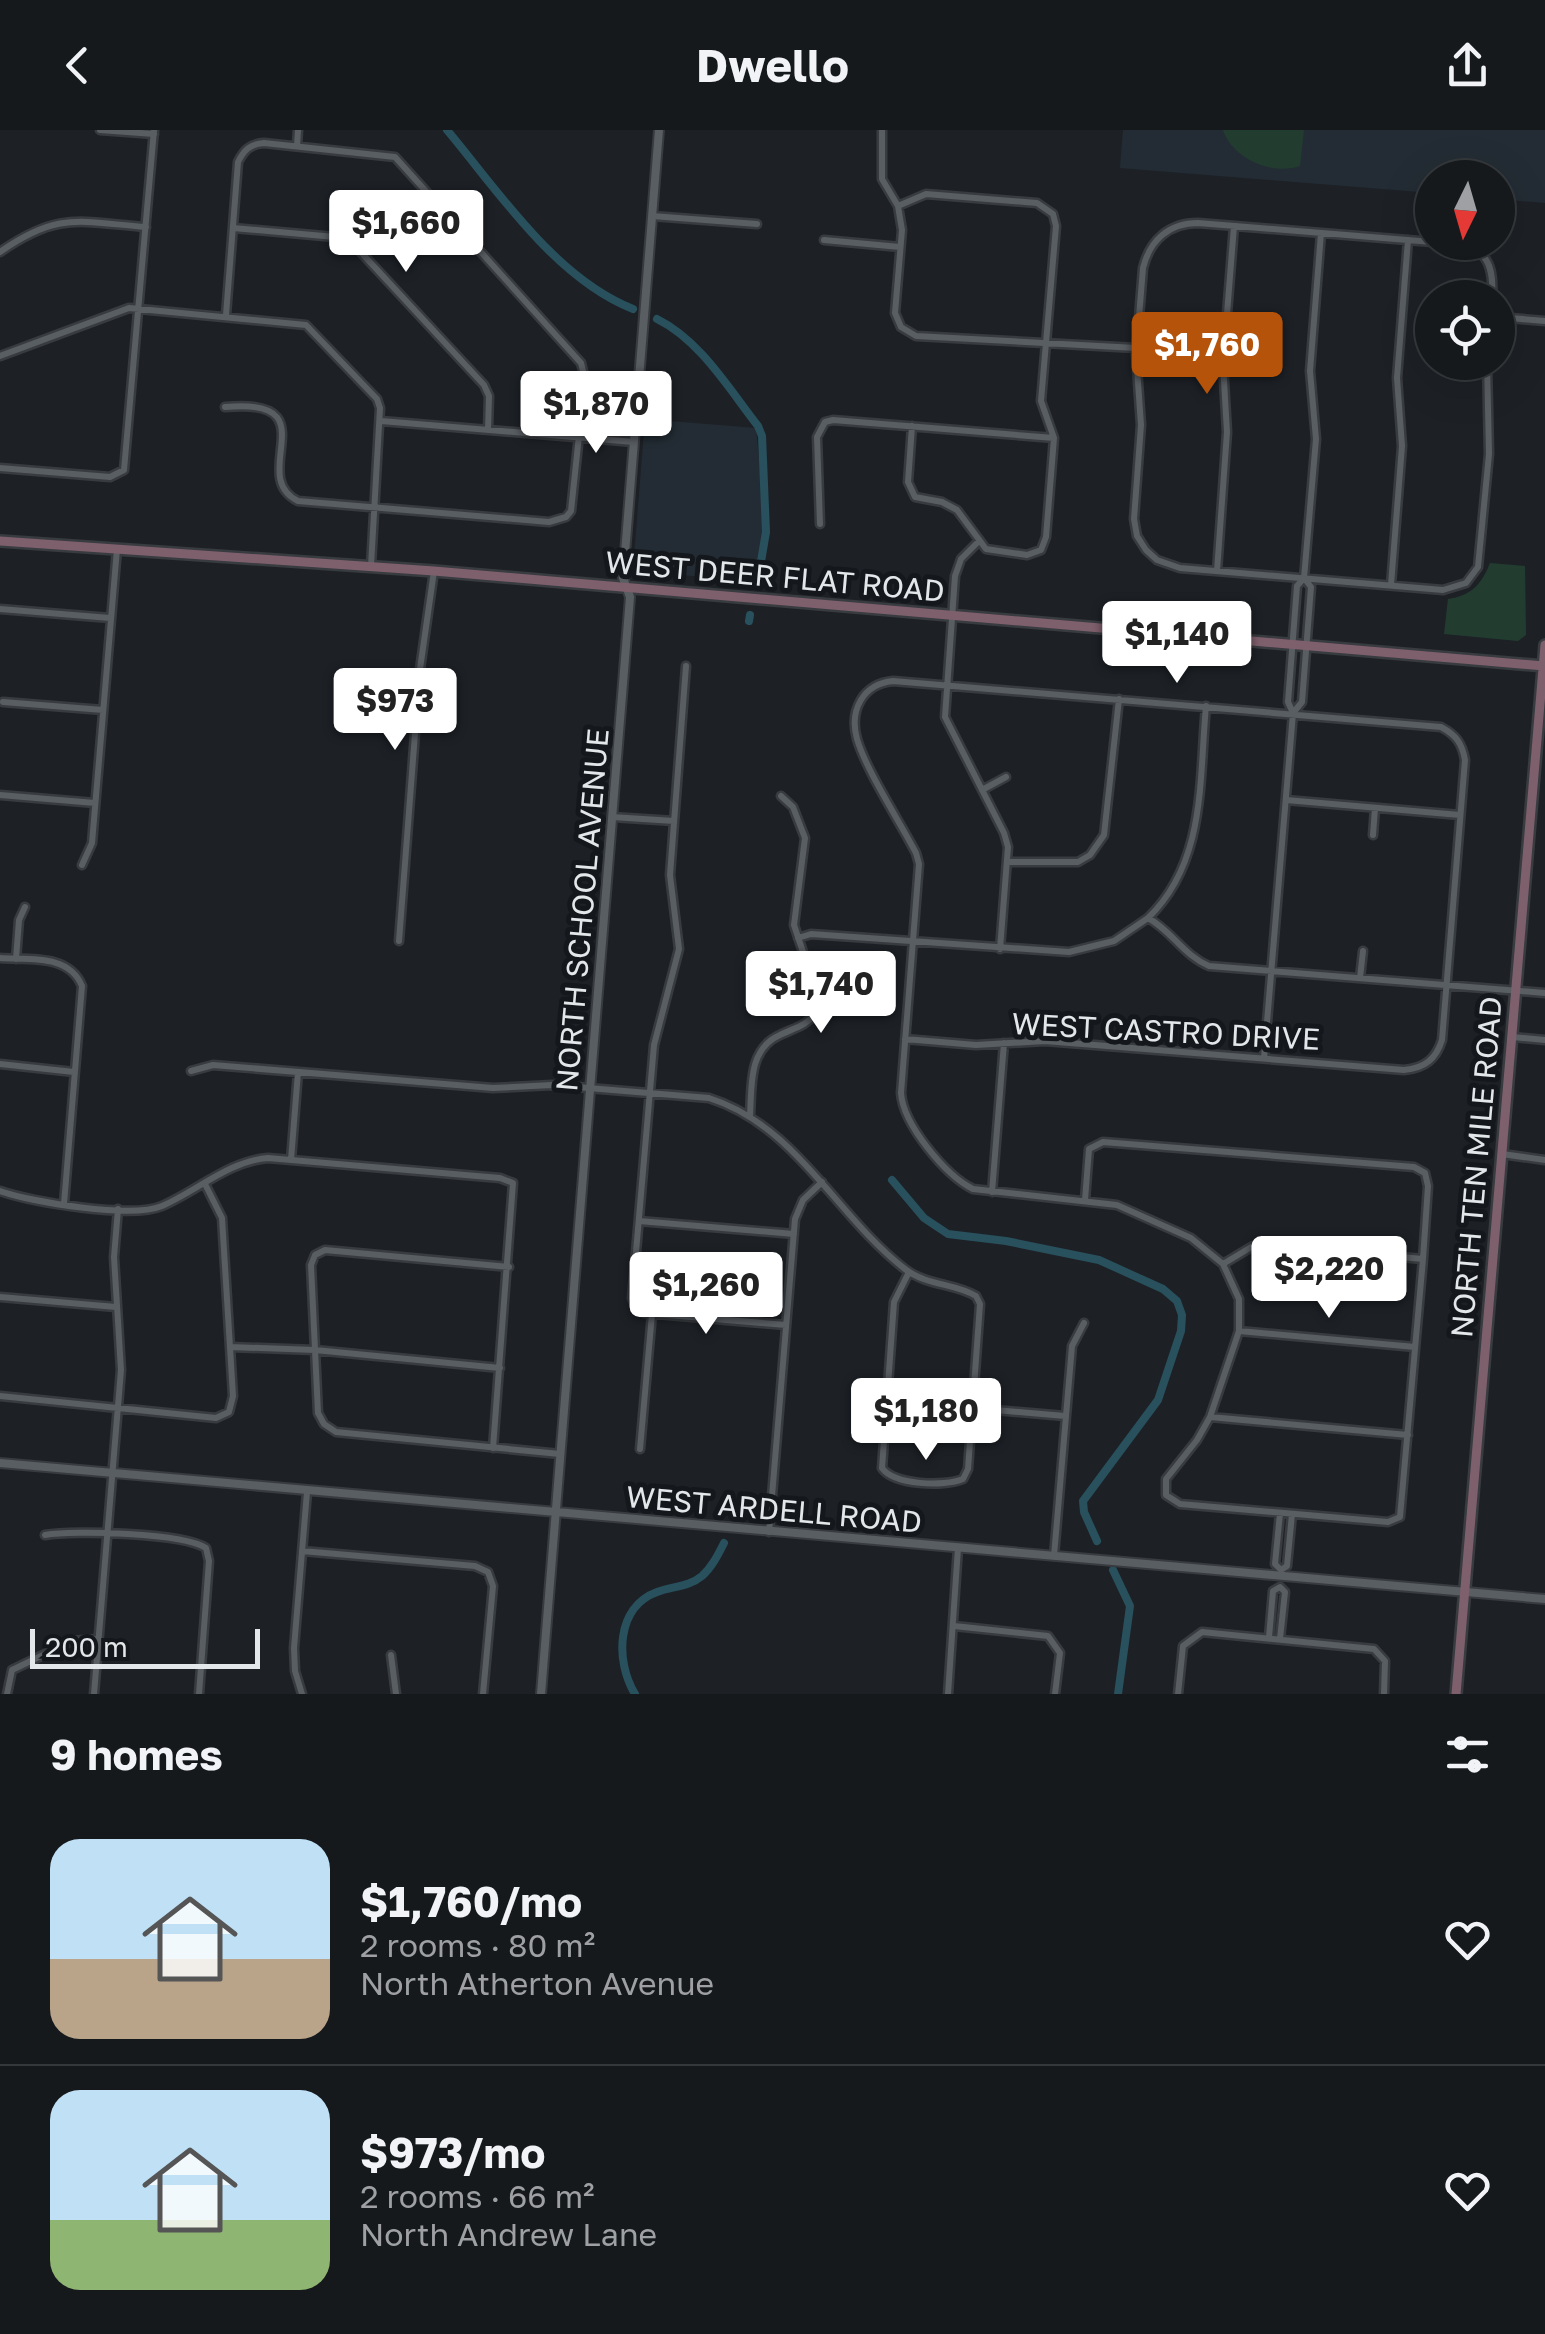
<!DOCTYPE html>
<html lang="en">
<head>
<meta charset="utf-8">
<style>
	:root { --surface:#16191c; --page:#232629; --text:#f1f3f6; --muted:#9ea0a3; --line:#35383b; --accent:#b45309 }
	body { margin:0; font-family:"Golos Text",sans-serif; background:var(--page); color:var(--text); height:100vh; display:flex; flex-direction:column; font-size:38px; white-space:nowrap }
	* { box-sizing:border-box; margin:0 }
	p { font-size:32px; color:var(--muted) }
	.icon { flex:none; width:55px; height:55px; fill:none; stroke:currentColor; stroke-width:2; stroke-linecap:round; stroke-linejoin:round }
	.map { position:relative; height:1564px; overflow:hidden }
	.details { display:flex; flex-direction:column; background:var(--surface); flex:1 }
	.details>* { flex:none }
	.needle { width:65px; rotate:185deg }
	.buttons { position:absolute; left:1415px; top:30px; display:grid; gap:20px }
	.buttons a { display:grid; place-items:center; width:100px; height:100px; border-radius:50%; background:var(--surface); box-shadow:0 10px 40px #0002,0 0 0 2px var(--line); font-size:50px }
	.scale { position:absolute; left:30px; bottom:25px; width:230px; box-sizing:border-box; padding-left:10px; border:5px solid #e4e7ea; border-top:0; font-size:28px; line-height:35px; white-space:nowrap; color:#e4e7ea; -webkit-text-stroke:8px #14181c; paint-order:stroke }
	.price { position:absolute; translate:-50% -85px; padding:0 22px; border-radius:10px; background:#fff; color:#222; font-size:32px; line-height:65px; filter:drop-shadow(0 2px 5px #0008) }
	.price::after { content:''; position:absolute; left:50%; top:60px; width:30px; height:22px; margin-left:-15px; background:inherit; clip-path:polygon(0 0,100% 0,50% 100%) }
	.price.active { background:var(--accent); color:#fff }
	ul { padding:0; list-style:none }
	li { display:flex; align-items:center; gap:30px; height:250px; padding:0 50px }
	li+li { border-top:2px solid var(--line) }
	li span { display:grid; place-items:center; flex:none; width:280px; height:200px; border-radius:30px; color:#555 }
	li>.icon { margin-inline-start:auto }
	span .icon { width:120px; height:120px; fill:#fffc; stroke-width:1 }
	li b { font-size:42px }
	h2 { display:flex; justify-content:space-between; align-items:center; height:120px; padding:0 50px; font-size:42px }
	header { display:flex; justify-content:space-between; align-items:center; height:130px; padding:0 50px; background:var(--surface); font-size:45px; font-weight:700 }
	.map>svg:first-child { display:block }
	.built { fill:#232c34 }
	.green { fill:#223d30 }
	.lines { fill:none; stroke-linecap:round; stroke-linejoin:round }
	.canal { stroke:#28515d; stroke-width:8 }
	.minor-casing { stroke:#383b3f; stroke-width:11 }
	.tertiary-casing { stroke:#383b3f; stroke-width:12 }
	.secondary-casing { stroke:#383b3f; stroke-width:14 }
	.minor { stroke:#595e63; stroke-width:6 }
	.tertiary { stroke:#595e63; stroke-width:8 }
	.secondary { stroke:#7e5f6c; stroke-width:9 }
	.labels { text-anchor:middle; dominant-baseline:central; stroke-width:10; stroke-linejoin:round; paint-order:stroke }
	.street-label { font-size:30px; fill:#e4e7ea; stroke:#14181c }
</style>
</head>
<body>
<header><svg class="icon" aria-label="back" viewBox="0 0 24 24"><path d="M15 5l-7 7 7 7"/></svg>Dwello<svg class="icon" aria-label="share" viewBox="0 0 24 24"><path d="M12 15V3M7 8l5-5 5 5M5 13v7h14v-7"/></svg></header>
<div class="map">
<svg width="1545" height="1564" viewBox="0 0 1545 1564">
	<rect width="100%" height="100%" fill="#1d2126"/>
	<path class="built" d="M1123 0H1545V73L1498 69V48H1432V63L1120 38Z
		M645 289 756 298 764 384 763 434 753 452 633 440Z"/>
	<path class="green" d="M1223 0H1304L1300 36C1272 46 1232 28 1223 0Z
		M1490 433 1525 436 1526 505 1518 511 1444 504 1448 469C1471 466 1482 454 1490 433Z"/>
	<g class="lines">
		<path class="canal" d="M447 0C499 62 555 148 633 179
			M657 189C700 210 729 259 758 296L762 306 766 402 757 455
			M749 491 750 485
			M892 1050 924 1088 948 1104 1006 1111 1099 1130 1163 1159 1177 1171 1182 1185 1181 1201 1158 1270 1083 1371 1084 1382 1097 1411
			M1113 1440 1130 1476 1118 1564
			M635 1564C615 1531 616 1477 657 1462 672 1456 689 1457 702 1446 712 1437 718 1425 724 1413"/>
		<defs>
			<path id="minor" d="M100 0 154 4
				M882 0V49L898 76 902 100 895 183 901 197 916 206 1136 218
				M297 16 298 0
				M898 76 926 64 1037 73 1053 84 1056 96 1041 271 1054 308 1046 407 1041 420 1027 425 986 419 957 380 942 372 915 367 908 352 912 296
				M652 86 757 94
				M233 98 335 107 356 117 484 255 489 266 488 300
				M824 110 900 117
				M1432 112 1198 93C1169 93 1150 110 1143 138L1136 224 1141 295 1134 389 1137 406 1146 420 1157 430 1180 438 1443 460 1466 453 1478 437 1489 324 1487 232
				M1436 112C1478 116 1495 121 1492 168
				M0 122C59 81 79 92 146 97
				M1498 187 1545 191
				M0 226 129 178 306 195 377 269 380 278 371 436
				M225 277C331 267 246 346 298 371L549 392 566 387 571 381 585 249 581 233 395 27 264 13C250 14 244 20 238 32L226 185
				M381 291 634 312
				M0 338 110 347 124 340 154 0
				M820 394 817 307 825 292 833 290 1054 308
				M979 411 961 429 955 446 945 587 1004 703 1008 717 1000 819
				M1217 441 1227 302 1223 234 1234 96
				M1304 448 1316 309 1310 241 1321 103
				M1391 455 1402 316 1397 248 1408 110
				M0 479 110 488
				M686 536 670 745 679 819 654 915 632 1168 637 1179 645 1183 786 1195
				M3 572 103 580
				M982 660 1006 647
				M0 665 95 673
				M1286 670 1460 685
				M612 687 674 691
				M1373 705 1375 678
				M1007 732H1078L1090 725 1104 705 1119 569
				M82 735 92 713 117 419
				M1148 788C1206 732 1199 651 1206 576
				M798 808 811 804 1069 822 1114 811 1148 788C1172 801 1183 825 1209 836L1545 863
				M399 811 420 539 434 441
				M0 828C30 830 69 824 82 856L64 1074
				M16 829 19 790 25 777
				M1360 848 1363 821
				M1512 907 1545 910
				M905 909 976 915 1045 911 1404 940C1425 938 1436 929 1442 910L1465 630C1462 613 1456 605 1441 597L893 551C863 554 849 580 857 609 866 640 900 692 916 723L919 734 901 963C903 994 945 1045 973 1059L1117 1075 1191 1108 1223 1134 1239 1169V1201L1210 1287 1197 1310 1166 1349V1365L1180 1374 1388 1392 1400 1387 1423 1129 1428 1056 1425 1043 1414 1037 1103 1012 1089 1019 1085 1070
				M1264 928 1293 583 1288 572 1297 456 1304 448 1311 457 1302 572 1293 583
				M0 934 74 942
				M191 941 213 935 493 958 552 955 709 968C797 996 836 1086 905 1139 927 1156 955 1153 976 1166L980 1174 968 1339 963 1349C944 1357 894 1355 882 1338L894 1172 909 1142
				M750 985C752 956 748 919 780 905 794 898 806 896 815 884L804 825 794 795 805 708 793 677 781 666
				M1502 1024 1545 1030
				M291 1030 298 942
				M0 1061C32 1072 131 1089 162 1076 197 1061 229 1031 268 1028L500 1048 513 1053 493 1318
				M992 1062 1004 913
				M639 1091 794 1104
				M1223 1134 1253 1116 1264 1115 1423 1129
				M509 1137 325 1120 315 1125 311 1135 318 1283 324 1294 336 1302 560 1324
				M0 1167 116 1177
				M1239 1201 1415 1217
				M230 1217 315 1220 500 1238
				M0 1266 216 1288 229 1282 233 1266 222 1088 205 1054
				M972 1278 1065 1286
				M1210 1287 1408 1305
				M640 1319 652 1184
				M1280 1383 1275 1434 1281 1440 1287 1436 1292 1384
				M769 1402 795 1089 803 1070 822 1052
				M45 1405C75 1400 183 1403 206 1418L209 1431 199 1564
				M302 1421 475 1436 488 1442 493 1456 483 1564
				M1054 1426 1072 1216 1084 1193
				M954 1496 1048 1506 1060 1523 1055 1564
				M1269 1507 1273 1461 1280 1457 1285 1462 1280 1509
				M391 1525 396 1564
				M7 1564 12 1540 72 1511 97 1509
				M94 1564 121 1240 114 1127 118 1079
				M302 1564 295 1541 294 1518 307 1362
				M948 1564 958 1418
				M1178 1564 1183 1516 1202 1502 1374 1519 1385 1531 1384 1564"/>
			<path id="tertiary" d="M0 1333 1545 1469
				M541 1564 630 467 623 448 659 0"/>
			<path id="secondary" d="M0 411 434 441 1544 536
				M1456 1564 1545 515"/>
		</defs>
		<use href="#minor" class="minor-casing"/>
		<use href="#tertiary" class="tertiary-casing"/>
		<use href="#secondary" class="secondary-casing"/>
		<use href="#minor" class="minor"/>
		<use href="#tertiary" class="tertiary"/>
		<use href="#secondary" class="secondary"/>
	</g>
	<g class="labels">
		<g class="street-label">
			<text transform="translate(775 446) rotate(5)">WEST DEER FLAT ROAD</text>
			<text transform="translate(582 780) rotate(-85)">NORTH SCHOOL AVENUE</text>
			<text transform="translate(1166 901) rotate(3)">WEST CASTRO DRIVE</text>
			<text transform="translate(1476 1037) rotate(-85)">NORTH TEN MILE ROAD</text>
			<text transform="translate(774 1379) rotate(5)">WEST ARDELL ROAD</text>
		</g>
	</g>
</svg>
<div class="buttons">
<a><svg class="needle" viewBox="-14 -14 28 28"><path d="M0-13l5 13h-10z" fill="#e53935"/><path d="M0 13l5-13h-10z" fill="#9ea0a3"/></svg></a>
<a><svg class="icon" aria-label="locate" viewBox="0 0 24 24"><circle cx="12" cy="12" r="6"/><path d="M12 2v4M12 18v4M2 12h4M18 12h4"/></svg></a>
</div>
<div class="scale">200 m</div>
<b class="price" style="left:406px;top:145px">$1,660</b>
<b class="price active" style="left:1207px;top:267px">$1,760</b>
<b class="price" style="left:596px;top:326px">$1,870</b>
<b class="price" style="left:1177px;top:556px">$1,140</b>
<b class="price" style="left:395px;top:623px">$973</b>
<b class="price" style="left:821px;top:906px">$1,740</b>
<b class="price" style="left:1329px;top:1191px">$2,220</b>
<b class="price" style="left:706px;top:1207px">$1,260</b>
<b class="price" style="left:926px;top:1333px">$1,180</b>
</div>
<section class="details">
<h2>9 homes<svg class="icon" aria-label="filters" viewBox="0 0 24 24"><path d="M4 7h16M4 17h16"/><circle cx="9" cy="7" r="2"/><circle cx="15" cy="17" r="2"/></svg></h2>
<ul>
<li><span style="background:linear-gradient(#bfe0f5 60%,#b9a48a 0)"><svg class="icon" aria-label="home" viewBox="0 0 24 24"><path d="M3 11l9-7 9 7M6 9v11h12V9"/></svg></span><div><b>$1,760/mo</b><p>2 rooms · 80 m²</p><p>North Atherton Avenue</p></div><svg class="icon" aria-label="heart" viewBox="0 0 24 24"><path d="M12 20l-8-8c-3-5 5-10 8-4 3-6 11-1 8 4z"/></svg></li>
<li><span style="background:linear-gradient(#bfe0f5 65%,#8fb573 0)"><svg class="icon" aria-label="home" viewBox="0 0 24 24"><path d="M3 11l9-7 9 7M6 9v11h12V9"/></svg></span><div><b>$973/mo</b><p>2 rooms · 66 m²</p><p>North Andrew Lane</p></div><svg class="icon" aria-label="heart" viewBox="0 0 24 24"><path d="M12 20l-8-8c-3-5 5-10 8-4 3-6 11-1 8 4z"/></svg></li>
</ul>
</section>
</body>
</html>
